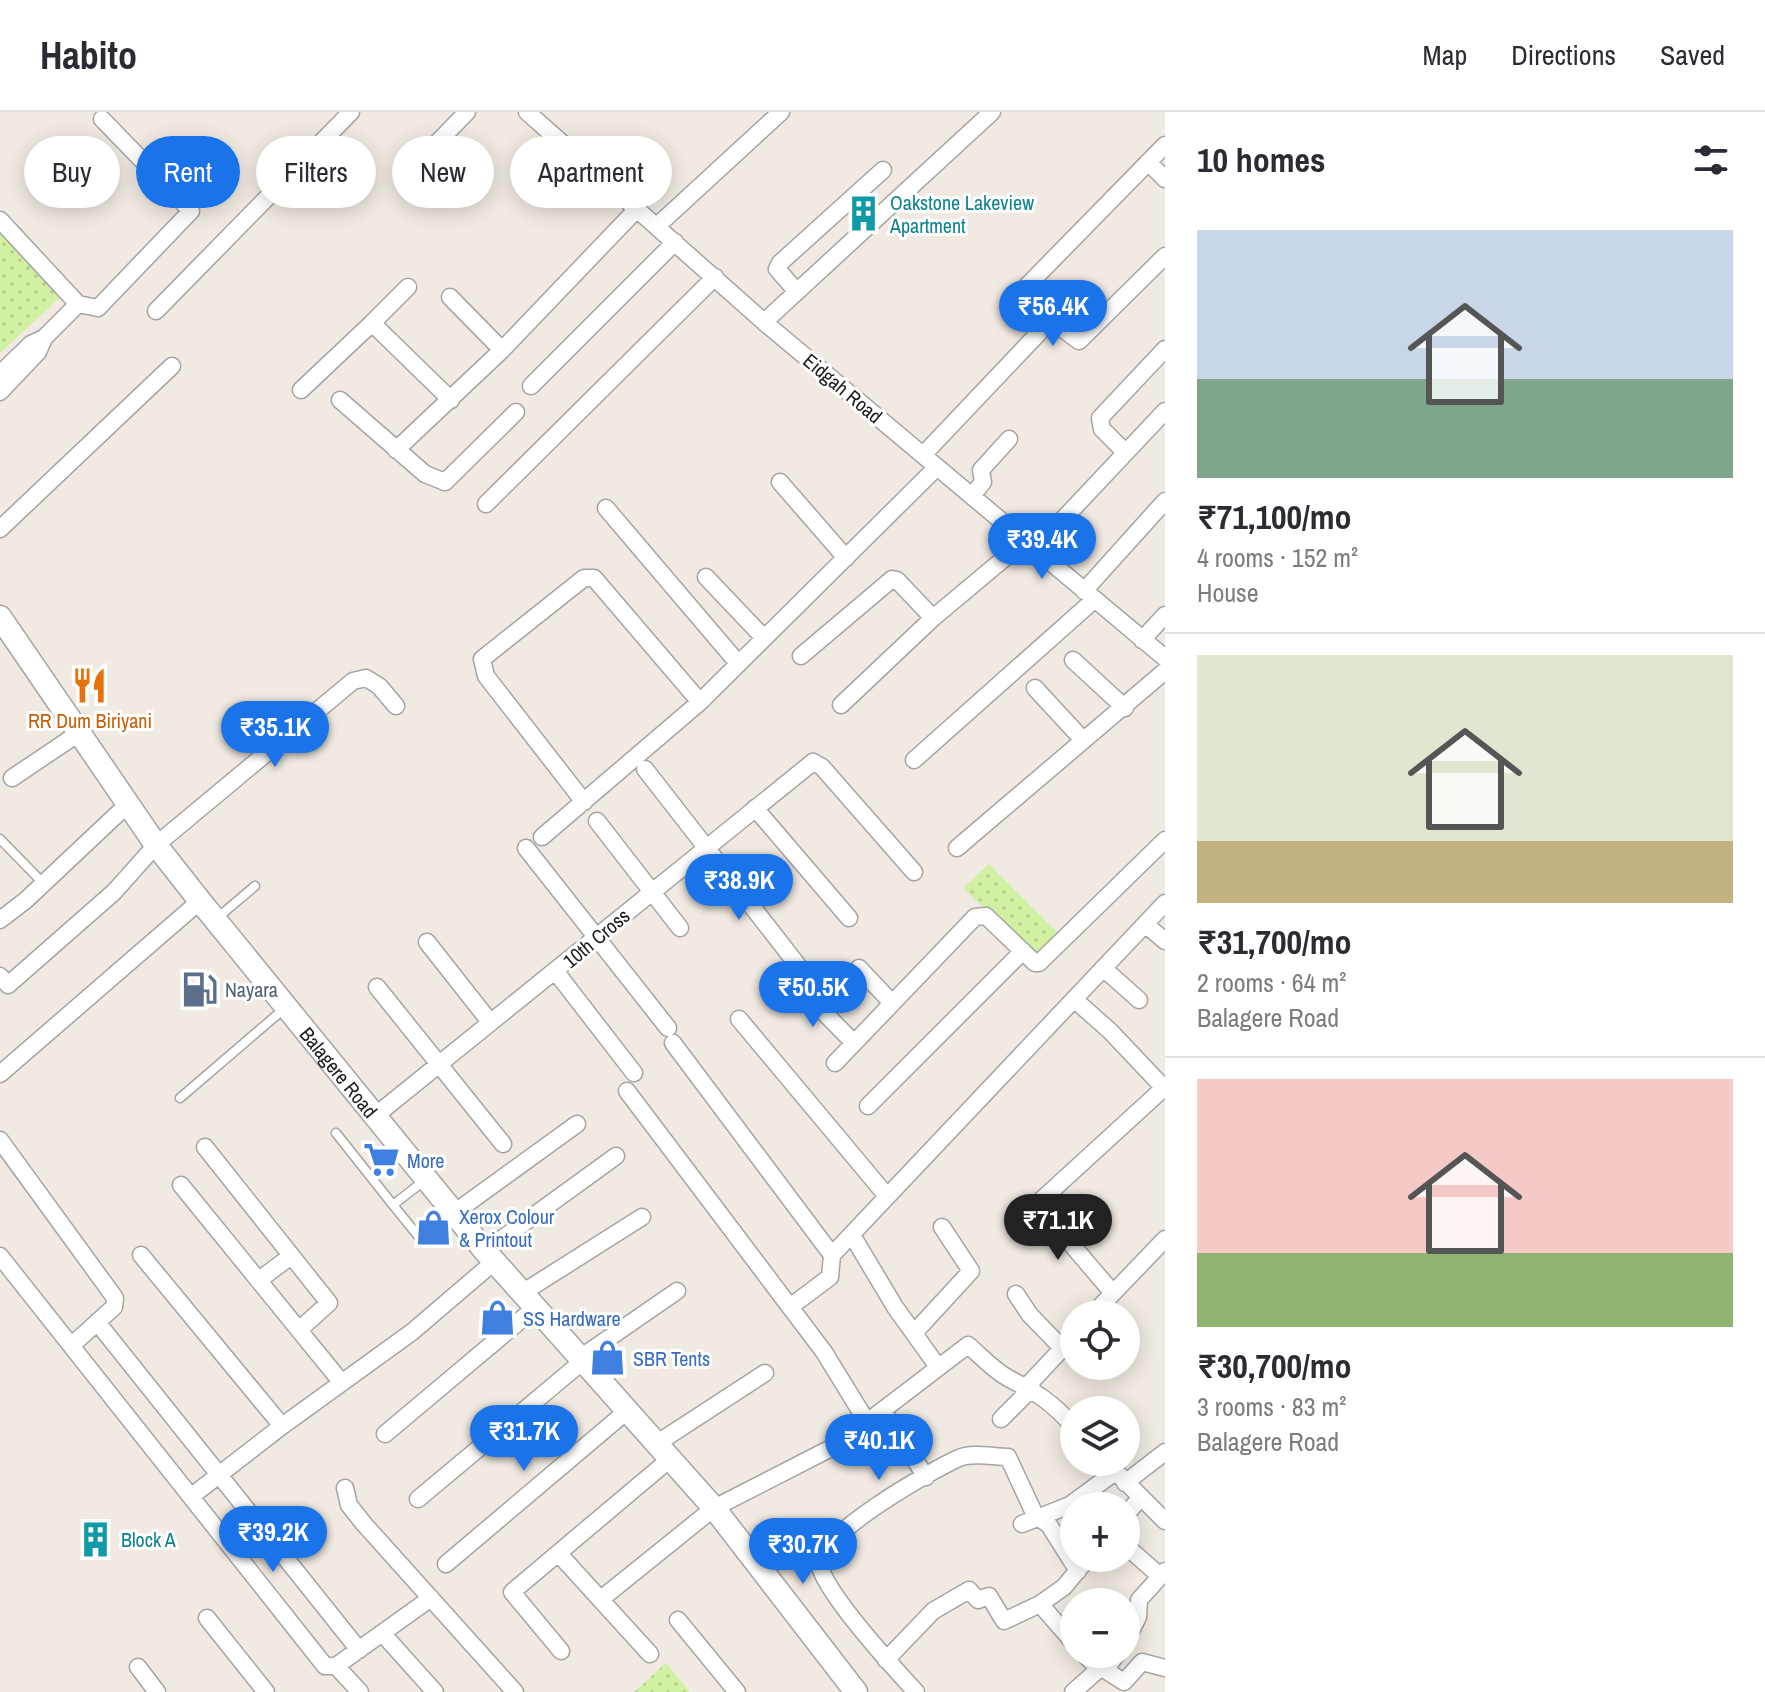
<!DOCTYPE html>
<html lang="en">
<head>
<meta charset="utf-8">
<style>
	:root { --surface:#fff; --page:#f2f2f3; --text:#2b2b33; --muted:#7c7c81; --line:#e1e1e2; --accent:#1a73e8 }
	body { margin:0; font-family:"Archivo Narrow",sans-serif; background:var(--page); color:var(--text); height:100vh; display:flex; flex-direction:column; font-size:30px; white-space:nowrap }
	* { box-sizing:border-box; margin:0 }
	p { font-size:26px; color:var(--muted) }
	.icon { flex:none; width:44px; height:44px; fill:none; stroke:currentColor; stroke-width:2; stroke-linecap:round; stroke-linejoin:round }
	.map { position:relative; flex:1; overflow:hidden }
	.sheet { display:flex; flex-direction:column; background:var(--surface); width:600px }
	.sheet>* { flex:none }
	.hud { position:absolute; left:24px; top:24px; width:760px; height:72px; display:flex; gap:16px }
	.buttons { position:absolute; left:1060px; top:1188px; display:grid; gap:16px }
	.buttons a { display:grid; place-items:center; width:80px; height:80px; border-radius:50%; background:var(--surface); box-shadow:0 4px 20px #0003; font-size:40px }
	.price { position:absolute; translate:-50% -68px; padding:0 18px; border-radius:28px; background:var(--accent); color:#fff; font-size:26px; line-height:52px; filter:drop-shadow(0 2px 4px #0008) }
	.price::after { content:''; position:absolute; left:50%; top:48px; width:24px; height:18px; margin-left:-12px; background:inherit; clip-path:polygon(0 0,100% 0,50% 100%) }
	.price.selected { background:#222; color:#fff }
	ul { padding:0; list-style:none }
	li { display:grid; align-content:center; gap:16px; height:424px; padding:0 32px }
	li+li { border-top:2px solid var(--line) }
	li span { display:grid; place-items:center; height:248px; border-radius:0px; color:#555 }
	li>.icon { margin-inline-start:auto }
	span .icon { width:144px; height:144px; fill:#fffc; stroke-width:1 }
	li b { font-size:34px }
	h2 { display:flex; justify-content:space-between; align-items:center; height:96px; padding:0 32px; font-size:34px }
	.chip { padding:0 28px; border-radius:36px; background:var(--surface); box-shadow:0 4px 20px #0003; font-size:28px; line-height:72px }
	.chip.selected { background:var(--accent); color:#fff }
	header { display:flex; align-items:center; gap:48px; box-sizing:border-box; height:112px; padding:0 40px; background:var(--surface); border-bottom:2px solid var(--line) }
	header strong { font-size:38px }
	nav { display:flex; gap:44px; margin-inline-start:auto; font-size:28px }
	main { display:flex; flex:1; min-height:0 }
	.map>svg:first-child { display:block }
	.grass { fill:url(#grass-dots) }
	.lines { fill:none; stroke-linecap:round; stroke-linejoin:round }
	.service-casing { stroke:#a4a4a4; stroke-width:11 }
	.minor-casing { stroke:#a4a4a4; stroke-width:19 }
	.tertiary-casing { stroke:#a4a4a4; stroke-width:25 }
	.service { stroke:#fff; stroke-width:8 }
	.minor { stroke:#fff; stroke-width:16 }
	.tertiary { stroke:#fff; stroke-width:22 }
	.labels { text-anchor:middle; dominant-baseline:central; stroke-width:6; stroke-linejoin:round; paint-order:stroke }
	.culture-label { font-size:20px; fill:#0d838f; stroke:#fff; text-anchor:start }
	.street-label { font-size:20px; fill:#1d1d1d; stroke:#fff }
	.food-label { font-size:20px; fill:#c56008; stroke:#fff }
	.service-label { font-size:20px; fill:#4e5e75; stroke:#fff; text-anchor:start }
	.shop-label { font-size:20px; fill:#366cbe; stroke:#fff; text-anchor:start }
</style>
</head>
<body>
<header>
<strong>Habito</strong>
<nav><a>Map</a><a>Directions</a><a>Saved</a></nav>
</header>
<main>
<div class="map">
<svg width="1165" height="1580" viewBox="0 0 1165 1580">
	<defs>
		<pattern id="grass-dots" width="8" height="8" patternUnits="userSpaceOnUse" patternTransform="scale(2)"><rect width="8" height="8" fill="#d2f0a2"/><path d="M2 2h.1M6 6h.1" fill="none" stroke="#b4cd8b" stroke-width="1.8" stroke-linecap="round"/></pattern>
	</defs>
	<rect width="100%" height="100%" fill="#f0eae2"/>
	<path class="grass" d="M4 119 66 180 0 241V123Z
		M989 752 1061 824 1038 848 963 776Z
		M666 1551 690 1580H634Z"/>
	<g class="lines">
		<defs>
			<path id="service" d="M0 727 44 772
				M216 807 255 774
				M180 986 285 896
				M336 1021 393 1093
				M423 1130 393 1093 425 1068"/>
			<path id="minor" d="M527 0 764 210 1165 546
				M437 31 467 0
				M1148 50 1165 67
				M0 108 78 192 98 196 191 99 102 7
				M657 114 781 0
				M797 180 777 157 780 151 883 58
				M450 185 502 238
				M156 199 351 0
				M1051 208 1020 181 1165 33
				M764 210 992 0
				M372 211 408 175
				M44 226 78 192
				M0 262 31 232 44 226 38 240 0 280
				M531 274 675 130
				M301 278 372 211 451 288
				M340 288 425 362 445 370 516 300
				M396 338 502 238 637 97
				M1124 339 1102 317 1100 306 1165 237
				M923 343 1051 208 1079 229 1165 144
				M780 370 846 446
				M972 384 983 370 981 358 1009 327
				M486 392 715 165
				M606 396 737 550
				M0 417 172 254
				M1035 437 1165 299
				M706 465 763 525
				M1084 479 1165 389
				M1142 528 1165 503
				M801 544 892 467 897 468 933 506
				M1073 548 1125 596
				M1035 576 1083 628
				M841 593 933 506 1025 429
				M914 648 1094 488
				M645 657 803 860
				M12 666 79 621
				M584 690 486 564 482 547 584 466H594L700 590
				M755 696 849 806
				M597 709 680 816
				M542 725 700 590 937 355
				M526 736 668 916
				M957 736 1165 559
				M0 808 26 788 128 692
				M1145 812 1165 829
				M427 830 490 910
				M859 856 892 891
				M1103 856 1139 888
				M556 860 634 961
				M0 864 8 873 114 780 156 733 353 569 366 566 379 574 396 594
				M377 875 503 1032
				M800 876 854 931
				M1075 888 1110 919 1164 976
				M739 907 886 1083
				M673 931 832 1143 1165 791
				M835 951 975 805 986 804 1035 851H1039L1165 728
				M0 962 200 789
				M627 979 824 1240 867 1310
				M868 994 1023 839
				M375 1004 813 650 822 655 914 760
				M0 1028 115 1186 114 1195 72 1233
				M205 1035 329 1191 299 1218
				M181 1073 342 1271
				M454 1101 577 1012
				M852 1123 895 1195 938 1255
				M485 1139 616 1044
				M141 1143 282 1314 412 1220 495 1149
				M0 1144 325 1554H336L431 1486
				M259 1168 291 1144
				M1112 1180 1037 1092 1165 975
				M522 1181 642 1105
				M1016 1182 1030 1203 1063 1237
				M790 1195 830 1165 832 1143
				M1093 1202 1165 1127
				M97 1210 359 1538
				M914 1221 971 1159 942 1115
				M580 1246 677 1179
				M1028 1273 1074 1224
				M883 1299 926 1365
				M1001 1307 1032 1276
				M385 1322 535 1196
				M656 1332 765 1261
				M1106 1350 1165 1409
				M1125 1371 1165 1340
				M345 1376 349 1393 364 1412 515 1580
				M193 1383 282 1314
				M418 1387 583 1249
				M1126 1403 1139 1387
				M1022 1412 1070 1393 1115 1360
				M1126 1434 1160 1464
				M559 1442 650 1542
				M446 1452 627 1299
				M601 1487 714 1396 837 1333 968 1233C980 1243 993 1258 1008 1266 1037 1281 1051 1289 1074 1315
				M207 1506 266 1580
				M678 1508 737 1580
				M382 1521 435 1580
				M1126 1529 1138 1505 1139 1488 1165 1459
				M1074 1531 1040 1492 1064 1475 1088 1446
				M561 1539 512 1480 670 1347
				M1084 1542 1099 1557
				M886 1548 933 1499 969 1478 978 1488 989 1484 1004 1509 1040 1492
				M336 1554 360 1580
				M138 1555 157 1580
				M1105 1558 1124 1570 1142 1550 1165 1556
				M916 1580C893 1555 829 1485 820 1455 811 1426 934 1357 959 1346 973 1340 993 1345 1008 1345L1035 1403 1049 1413 1078 1459
				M1073 1580 1099 1557 1105 1558 1117 1542"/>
			<g id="tertiary">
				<path id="s1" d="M0 505 156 733 200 789 485 1139 714 1396 856 1580"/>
			</g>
		</defs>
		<use href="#service" class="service-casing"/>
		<use href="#minor" class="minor-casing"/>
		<use href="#tertiary" class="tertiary-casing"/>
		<use href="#service" class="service"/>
		<use href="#minor" class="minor"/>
		<use href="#tertiary" class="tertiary"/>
	</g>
	<defs>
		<symbol id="building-bare" viewBox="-9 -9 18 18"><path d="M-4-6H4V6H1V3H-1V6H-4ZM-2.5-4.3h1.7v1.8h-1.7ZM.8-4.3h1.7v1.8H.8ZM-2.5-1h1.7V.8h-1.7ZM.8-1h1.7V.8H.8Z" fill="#0f9aa8" stroke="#fff" stroke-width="2.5" paint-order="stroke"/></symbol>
		<symbol id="restaurant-bare" viewBox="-9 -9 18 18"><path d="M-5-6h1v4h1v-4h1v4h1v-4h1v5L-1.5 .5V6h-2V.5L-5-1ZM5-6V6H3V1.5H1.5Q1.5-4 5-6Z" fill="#e8710a" stroke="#fff" stroke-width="2.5" paint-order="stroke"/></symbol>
		<symbol id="fuel-bare" viewBox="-9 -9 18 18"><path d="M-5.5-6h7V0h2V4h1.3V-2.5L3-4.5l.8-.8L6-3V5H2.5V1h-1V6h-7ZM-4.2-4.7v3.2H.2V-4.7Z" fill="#5c6f8a" stroke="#fff" stroke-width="2.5" paint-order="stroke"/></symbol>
		<symbol id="supermarket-bare" viewBox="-9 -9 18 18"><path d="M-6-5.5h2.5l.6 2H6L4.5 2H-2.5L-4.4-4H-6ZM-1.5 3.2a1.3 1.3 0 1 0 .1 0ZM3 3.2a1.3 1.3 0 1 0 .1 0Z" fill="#3f7fe0" stroke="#fff" stroke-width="2.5" paint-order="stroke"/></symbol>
		<symbol id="shop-bare" viewBox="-9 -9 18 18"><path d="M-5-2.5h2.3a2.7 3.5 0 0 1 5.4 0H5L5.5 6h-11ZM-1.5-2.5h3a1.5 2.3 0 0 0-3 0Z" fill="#3f7fe0" stroke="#fff" stroke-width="2.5" paint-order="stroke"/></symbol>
	</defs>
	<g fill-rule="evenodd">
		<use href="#building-bare" x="838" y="76" width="51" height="51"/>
		<use href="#restaurant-bare" x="64" y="548" width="51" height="51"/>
		<use href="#fuel-bare" x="174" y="852" width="51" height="51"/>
		<use href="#supermarket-bare" x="356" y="1022" width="51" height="51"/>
		<use href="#shop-bare" x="408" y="1090" width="51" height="51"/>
		<use href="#shop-bare" x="472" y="1180" width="51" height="51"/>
		<use href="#shop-bare" x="582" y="1220" width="51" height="51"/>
		<use href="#building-bare" x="70" y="1402" width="51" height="51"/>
	</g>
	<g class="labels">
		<g class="culture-label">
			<text x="890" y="90">Oakstone Lakeview<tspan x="890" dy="23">Apartment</tspan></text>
			<text x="121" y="1427">Block A</text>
		</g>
		<g class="street-label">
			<text transform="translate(843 276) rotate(40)">Eidgah Road</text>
			<text transform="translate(596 826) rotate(-40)">10th Cross</text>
			<text stroke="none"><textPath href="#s1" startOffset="568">Balagere Road</textPath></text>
		</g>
		<g class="food-label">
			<text x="90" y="608">RR Dum Biriyani</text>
		</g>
		<g class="service-label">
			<text x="225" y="877">Nayara</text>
		</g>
		<g class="shop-label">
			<text x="407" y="1048">More</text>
			<text x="459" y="1104">Xerox Colour<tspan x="459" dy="23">&amp; Printout</tspan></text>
			<text x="523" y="1206">SS Hardware</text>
			<text x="633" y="1246">SBR Tents</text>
		</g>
	</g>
</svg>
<div class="buttons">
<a><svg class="icon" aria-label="locate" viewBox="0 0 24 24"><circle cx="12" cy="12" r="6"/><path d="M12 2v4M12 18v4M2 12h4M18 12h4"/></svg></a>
<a><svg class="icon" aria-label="layers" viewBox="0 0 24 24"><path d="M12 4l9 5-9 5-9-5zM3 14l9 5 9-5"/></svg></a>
<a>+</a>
<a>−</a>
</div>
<b class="price" style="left:1053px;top:236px">₹56.4K</b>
<b class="price" style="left:1042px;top:469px">₹39.4K</b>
<b class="price" style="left:275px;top:657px">₹35.1K</b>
<b class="price" style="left:739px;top:810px">₹38.9K</b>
<b class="price" style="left:813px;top:917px">₹50.5K</b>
<b class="price selected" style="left:1058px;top:1150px">₹71.1K</b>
<b class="price" style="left:524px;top:1361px">₹31.7K</b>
<b class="price" style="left:879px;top:1370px">₹40.1K</b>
<b class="price" style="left:273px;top:1462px">₹39.2K</b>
<b class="price" style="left:803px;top:1474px">₹30.7K</b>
<div class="hud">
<a class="chip">Buy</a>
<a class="chip selected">Rent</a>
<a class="chip">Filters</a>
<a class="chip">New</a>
<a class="chip">Apartment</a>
</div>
</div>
<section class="sheet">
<h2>10 homes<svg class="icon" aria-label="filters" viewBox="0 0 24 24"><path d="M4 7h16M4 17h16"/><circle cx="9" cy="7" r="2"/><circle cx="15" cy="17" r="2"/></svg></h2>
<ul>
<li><span style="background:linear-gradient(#c9d6e8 60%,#7fa58c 0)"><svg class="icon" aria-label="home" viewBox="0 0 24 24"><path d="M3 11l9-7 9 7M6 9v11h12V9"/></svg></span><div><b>₹71,100/mo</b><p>4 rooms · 152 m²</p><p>House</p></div></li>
<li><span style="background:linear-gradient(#dfe7d0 75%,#c2b280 0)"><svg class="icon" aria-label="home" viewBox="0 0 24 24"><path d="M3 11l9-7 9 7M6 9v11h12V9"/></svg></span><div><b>₹31,700/mo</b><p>2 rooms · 64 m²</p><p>Balagere Road</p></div></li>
<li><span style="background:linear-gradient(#f6c9c9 70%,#8fb573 0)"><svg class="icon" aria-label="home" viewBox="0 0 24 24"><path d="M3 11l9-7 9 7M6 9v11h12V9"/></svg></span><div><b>₹30,700/mo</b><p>3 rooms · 83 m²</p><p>Balagere Road</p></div></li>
</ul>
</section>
</main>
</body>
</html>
